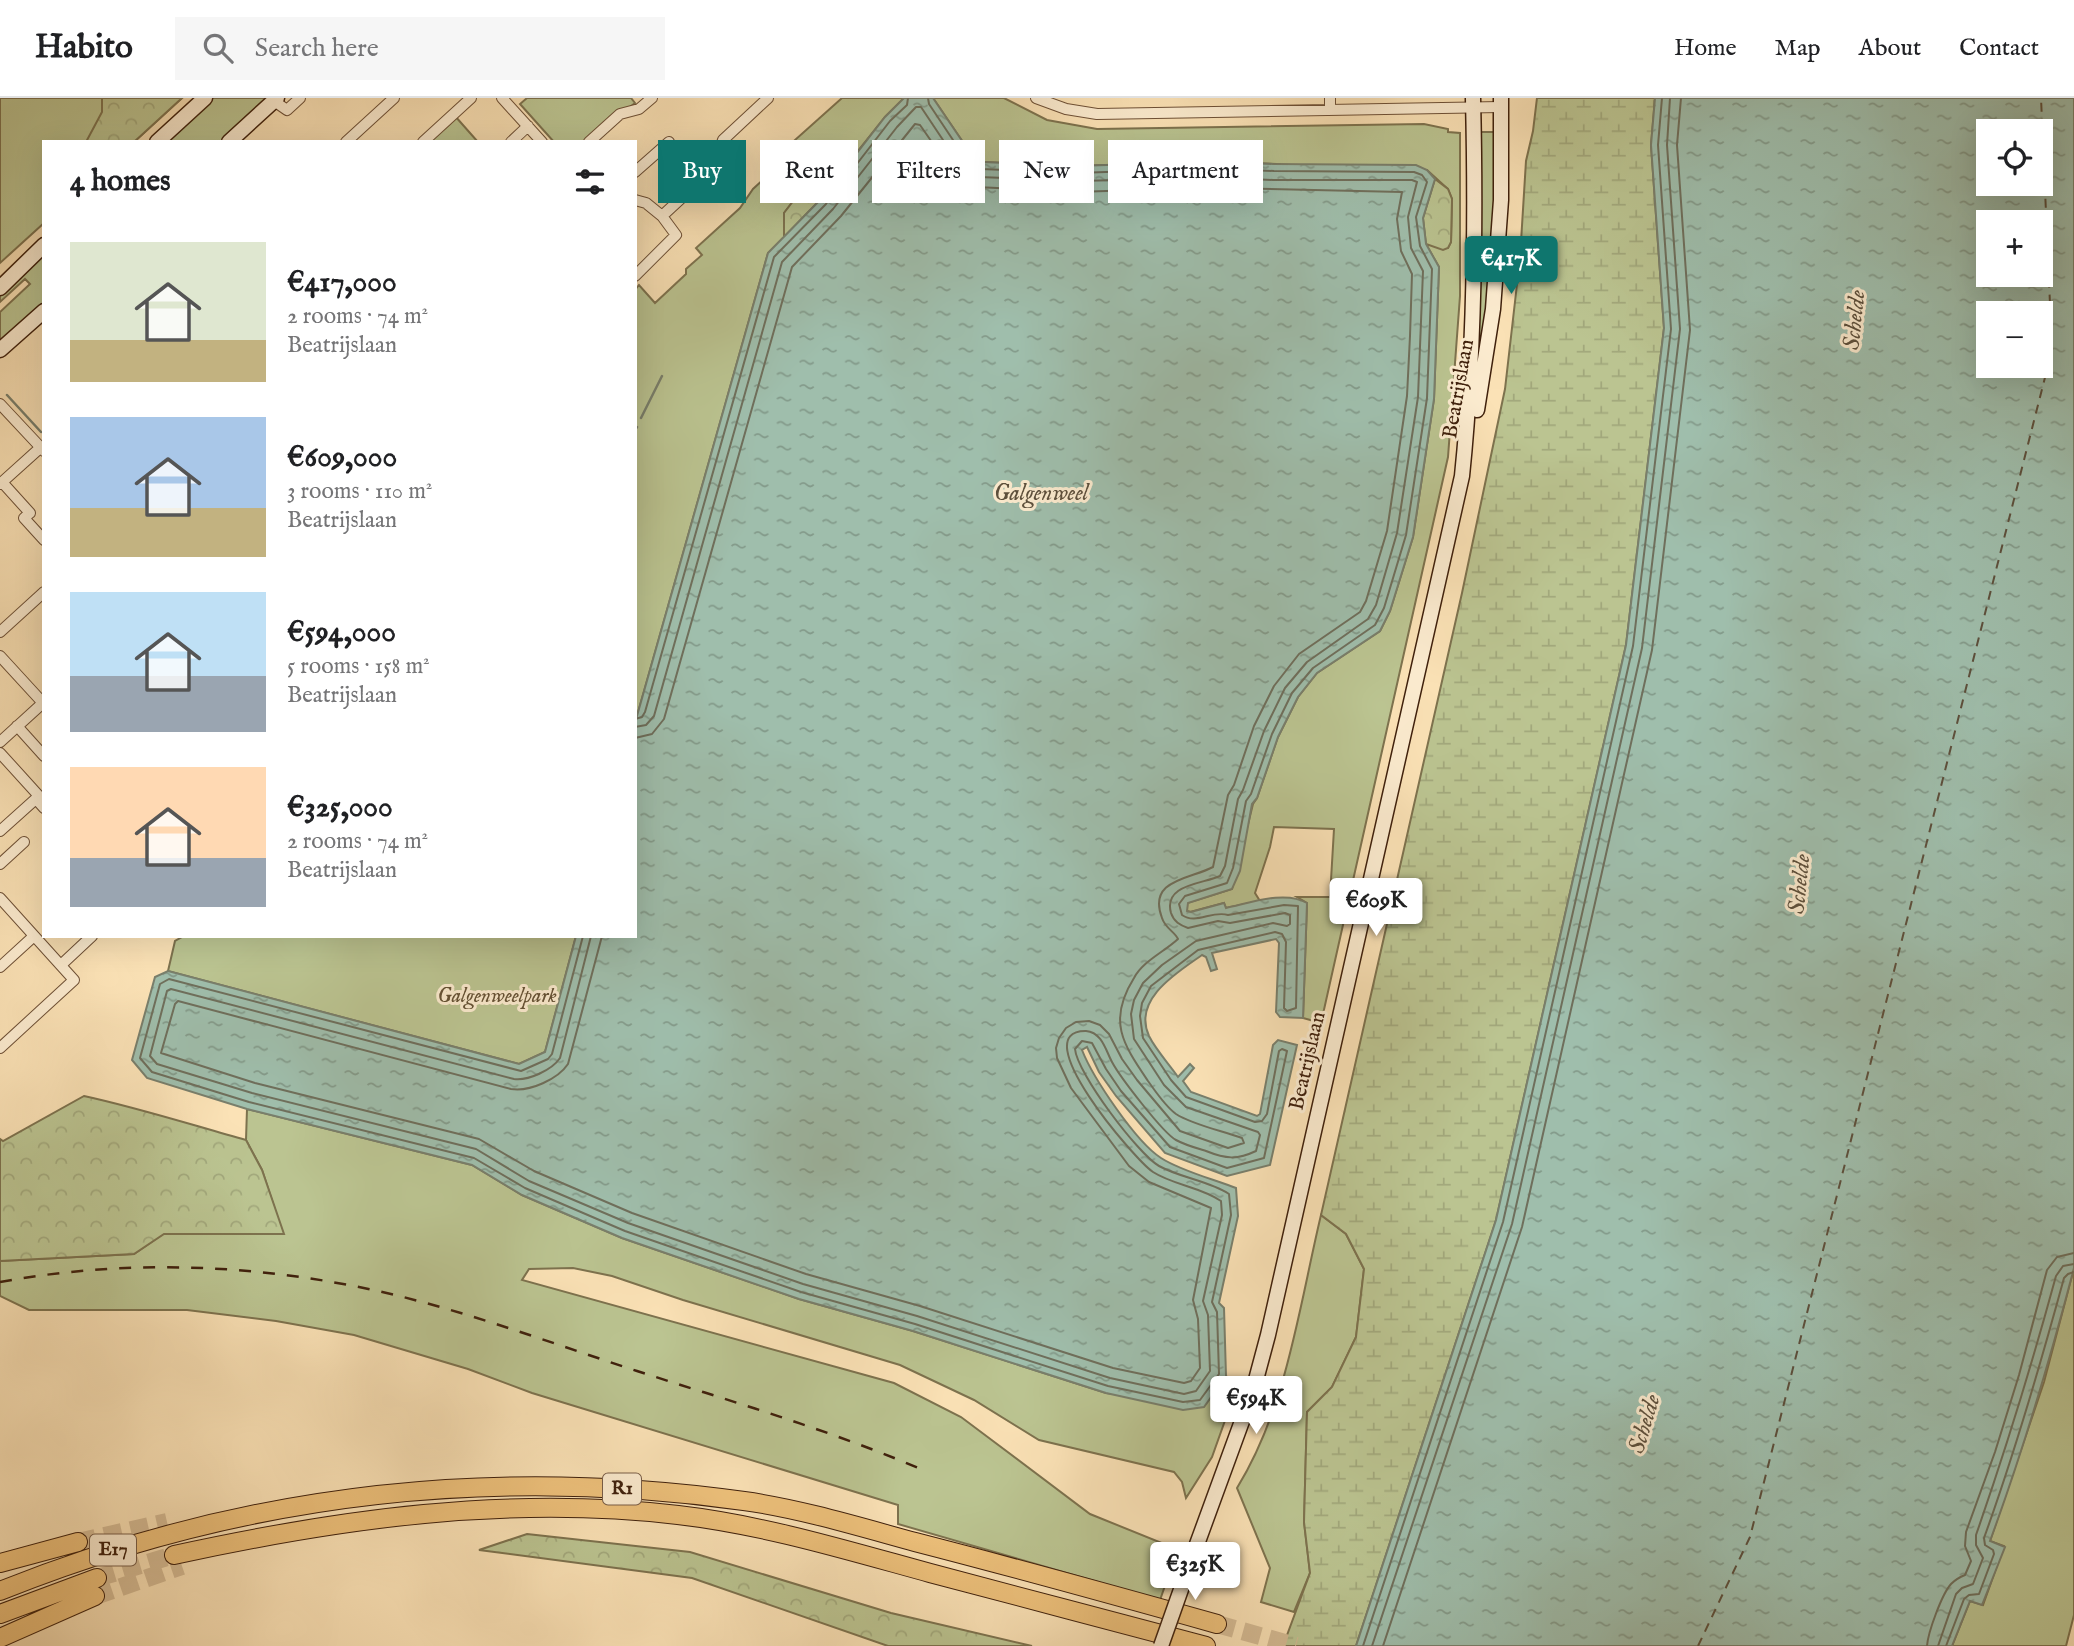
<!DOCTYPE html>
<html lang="en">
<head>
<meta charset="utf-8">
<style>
	:root { --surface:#fff; --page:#f6f6f6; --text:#202124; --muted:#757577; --line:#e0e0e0; --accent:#0f766e }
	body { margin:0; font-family:"IM FELL English",serif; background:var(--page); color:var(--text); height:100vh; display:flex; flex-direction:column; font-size:26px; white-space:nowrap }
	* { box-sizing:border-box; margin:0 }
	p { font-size:23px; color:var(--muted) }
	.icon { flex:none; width:38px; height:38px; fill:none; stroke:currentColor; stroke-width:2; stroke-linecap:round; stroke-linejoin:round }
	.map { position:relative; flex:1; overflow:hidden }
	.drawer { position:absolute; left:42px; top:42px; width:595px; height:798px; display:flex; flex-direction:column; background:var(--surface); border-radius:0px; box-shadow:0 7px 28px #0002 }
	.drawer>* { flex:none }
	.banner { position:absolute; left:658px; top:42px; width:665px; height:63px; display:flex; gap:14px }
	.buttons { position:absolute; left:1976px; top:21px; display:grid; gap:14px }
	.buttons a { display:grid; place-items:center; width:77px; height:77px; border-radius:0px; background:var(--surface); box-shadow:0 7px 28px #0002; font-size:35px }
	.price { position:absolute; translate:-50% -60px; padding:0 16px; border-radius:7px; background:#fff; color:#222; font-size:23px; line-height:46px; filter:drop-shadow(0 2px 4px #0008) }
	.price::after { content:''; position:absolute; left:50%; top:42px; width:21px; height:16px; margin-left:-10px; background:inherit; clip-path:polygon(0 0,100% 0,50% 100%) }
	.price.selected { background:var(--accent); color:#fff }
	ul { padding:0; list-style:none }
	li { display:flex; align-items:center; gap:21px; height:175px; padding:0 28px }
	li span { display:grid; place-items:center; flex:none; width:196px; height:140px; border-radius:0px; color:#555 }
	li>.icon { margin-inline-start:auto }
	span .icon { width:84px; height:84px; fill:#fffc; stroke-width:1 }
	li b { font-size:30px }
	h2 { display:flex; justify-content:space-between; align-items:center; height:84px; padding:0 28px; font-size:30px }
	.chip { padding:0 24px; border-radius:0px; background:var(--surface); box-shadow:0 7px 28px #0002; font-size:24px; line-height:63px }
	.chip.selected { background:var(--accent); color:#fff }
	header { display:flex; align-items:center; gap:42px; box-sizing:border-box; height:98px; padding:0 35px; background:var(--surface); border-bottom:2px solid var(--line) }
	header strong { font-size:33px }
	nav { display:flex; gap:38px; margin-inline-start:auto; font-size:24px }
	.search { width:490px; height:63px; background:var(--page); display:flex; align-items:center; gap:18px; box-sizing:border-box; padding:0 24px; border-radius:0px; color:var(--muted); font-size:26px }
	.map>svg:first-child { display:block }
	.green { fill:#bbc491; stroke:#7d724e; stroke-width:2 }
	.forest { fill:url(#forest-crowns); stroke:#7d724e; stroke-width:2 }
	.wetland { fill:url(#wetland-marsh); stroke:#7d724e; stroke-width:2 }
	.water { fill:url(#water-ripples); stroke:#797f6c; stroke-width:2; fill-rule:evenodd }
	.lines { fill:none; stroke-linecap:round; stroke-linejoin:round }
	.shore { stroke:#6f6f5c; stroke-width:2 }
	.stream { stroke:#797f6c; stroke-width:2.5 }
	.ferry { stroke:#5c4f3c; stroke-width:2; stroke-dasharray:9 7; stroke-linecap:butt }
	.highway-tunnel { stroke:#d5bb94; stroke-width:18; stroke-dasharray:18 9; stroke-linecap:butt }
	.street-casing { stroke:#6e5036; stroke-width:12 }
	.secondary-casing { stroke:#3f200c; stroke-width:17 }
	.highway-casing { stroke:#3f200c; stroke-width:20 }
	.street { stroke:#fcecd0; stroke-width:10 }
	.secondary { stroke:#fcecd0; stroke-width:14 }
	.highway { stroke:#eec17b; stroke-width:18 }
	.rail { stroke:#3f200c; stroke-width:2.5; stroke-dasharray:12 12; stroke-linecap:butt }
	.secondary-bridge-casing { stroke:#3f200c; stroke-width:17; stroke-linecap:butt }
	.secondary-bridge { stroke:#fcecd0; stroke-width:14 }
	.labels { text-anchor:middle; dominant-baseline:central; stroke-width:6; stroke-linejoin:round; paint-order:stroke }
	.shield { fill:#fcecd0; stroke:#785d47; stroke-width:2 }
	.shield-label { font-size:19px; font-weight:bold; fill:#3f200c }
	.street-label { font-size:21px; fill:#3f200c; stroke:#fcecd0 }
	.park-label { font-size:21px; font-style:italic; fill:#645134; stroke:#fcecd0 }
	.water-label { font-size:23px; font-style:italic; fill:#5c4f3c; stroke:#fcecd0 }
</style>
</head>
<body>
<header>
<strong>Habito</strong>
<div class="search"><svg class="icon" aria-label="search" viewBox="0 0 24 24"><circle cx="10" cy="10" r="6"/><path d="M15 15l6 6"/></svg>Search here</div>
<nav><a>Home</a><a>Map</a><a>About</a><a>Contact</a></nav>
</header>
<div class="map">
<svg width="2074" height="1548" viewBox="0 0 2074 1548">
	<defs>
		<pattern id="forest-crowns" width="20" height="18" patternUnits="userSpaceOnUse" patternTransform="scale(1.75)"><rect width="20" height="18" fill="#bbc491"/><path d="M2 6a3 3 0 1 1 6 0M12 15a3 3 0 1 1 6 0" fill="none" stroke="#a2a87c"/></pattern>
		<pattern id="wetland-marsh" width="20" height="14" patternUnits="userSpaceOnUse" patternTransform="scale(1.75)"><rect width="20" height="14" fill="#bbc491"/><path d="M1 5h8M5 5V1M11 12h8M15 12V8" fill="none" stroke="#a2a87c"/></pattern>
		<pattern id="water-ripples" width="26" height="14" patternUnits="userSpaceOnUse" patternTransform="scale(1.75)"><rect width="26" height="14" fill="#9fbeac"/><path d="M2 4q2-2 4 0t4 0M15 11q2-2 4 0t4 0" fill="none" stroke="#839a8a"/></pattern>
	</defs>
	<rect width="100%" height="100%" fill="#fbe2b6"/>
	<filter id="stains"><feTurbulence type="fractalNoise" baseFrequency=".00286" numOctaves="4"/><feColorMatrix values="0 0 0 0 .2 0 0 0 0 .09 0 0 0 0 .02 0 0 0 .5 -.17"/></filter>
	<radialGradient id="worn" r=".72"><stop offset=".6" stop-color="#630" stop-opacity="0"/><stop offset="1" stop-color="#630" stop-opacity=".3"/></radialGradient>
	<path class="green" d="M0 0H182L134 44H44V125L0 165Z
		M211 0H270L222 44H163Z
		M527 0H631L635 5 586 44H554L520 6Z
		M842 0H904L885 19 838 78 836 77 816 81 804 89 784 115V139L768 155 635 625V192L639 187 655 205 686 176V171L702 157 696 150 740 110 753 91 788 59 786 50Z
		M933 0H1004L1047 22 1097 31 1424 26 1448 31V34L1460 35V198L1448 359 1321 925 1303 920 1307 805 1297 799H1330L1334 731 1274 729 1270 749 1255 795 1260 803 1226 810 1224 805 1190 814 1187 813V805L1232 791 1253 706 1257 700 1278 639 1298 599 1317 575 1380 533 1390 513 1413 439 1434 301 1439 169 1426 146 1448 150 1451 144 1452 101 1448 91 1427 72 1178 62 1166 65 1076 68 983 64 971 56Z
		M455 18 478 44H427Z
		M1478 34H1499L1497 114 1478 297Z
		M44 153V207L0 247V214L30 186 25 181 0 204V198Z
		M184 838H576L545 954 519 966 168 873 175 843Z
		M247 1011 472 1067 522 1097 622 1140 799 1201 913 1233 1106 1295 1204 1308 1226 1278 1238 1286 1212 1359 1186 1400 1182 1384 1174 1374 1039 1342 974 1302 900 1267 683 1202 612 1178 573 1170 529 1171 522 1182 894 1285 961 1319 1090 1416 1164 1446 1174 1445 1176 1456 1160 1502 898 1426V1407L532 1295 468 1271 354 1237 276 1223 187 1212H29L0 1198V1163L134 1156 163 1136H283L262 1072 246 1042Z
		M1321 1117 1346 1136 1364 1171 1356 1239 1332 1289 1307 1314 1304 1424 1310 1475 1294 1514 1261 1504 1270 1470 1237 1390C1287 1309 1299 1209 1321 1117Z
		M2074 1170V1517L2066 1548H1952L1970 1503 1983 1507 2004 1448 1990 1443 2044 1284Z"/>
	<path class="forest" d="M102 0H182L134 44H86L102 14Z
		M828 75 838 78 821 101 784 139V115L804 89Z
		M1435 81 1448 91 1452 101 1451 144 1448 150 1443 152 1426 146 1423 120Z
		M84 998C139 1010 192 1027 246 1042L262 1072 284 1136H164L134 1156 0 1163V1041L3 1043Z
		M527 1436 690 1454 891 1515 1032 1548H888L692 1480 479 1452Z"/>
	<path class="wetland" d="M1537 0H1655L1651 47 1664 230 1626 547 1496 1122 1356 1548H1283L1310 1475 1304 1424 1307 1314 1332 1289 1356 1239 1364 1171 1346 1136 1321 1117 1462 495 1505 291 1520 160 1526 63 1533 33Z"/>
	<path class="water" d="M904 0H933L971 56 983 64 1076 68 1166 65 1178 62 1273 66 1416 67 1427 72 1435 81 1423 120 1426 146 1439 169 1434 301 1413 439 1390 513 1380 533 1317 575 1298 599 1278 639 1257 700 1252 706 1240 773 1232 791 1188 805 1187 813 1191 814 1224 805 1226 810C1250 805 1285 792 1307 805L1303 920 1280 919 1276 914 1279 845 1276 841 1212 855 1217 871 1211 873 1206 859 1202 857C1178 874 1132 901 1149 938 1156 952 1169 966 1178 979L1190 966 1194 970 1183 983 1191 994 1257 1018 1260 1016 1273 947 1278 942 1297 947 1270 1067 1227 1078 1165 1055 1116 998 1099 974 1087 949 1082 952C1093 980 1136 1044 1161 1060 1181 1073 1213 1081 1236 1090L1238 1118 1219 1205 1224 1210 1226 1278 1204 1309 1183 1312 1106 1295 913 1233 799 1201 622 1140 522 1097 472 1067 247 1011 147 980 132 962 155 879 168 873 519 966 545 954 576 838H635V625L768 155 821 101 885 19Z
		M1655 0H2074V1170C2050 1262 2023 1353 1990 1443L2005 1449 1982 1507 1970 1503 1952 1548H1356L1496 1122 1626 547 1664 230 1651 47ZM2040 33V86H1988V33ZM2040 124V177H1988V124ZM1988 215H2040V268H1988Z"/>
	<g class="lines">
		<path class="shore" d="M635 621 642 619 645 614 774 159 826 106 890 23 907 7 908 0
			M583 838 552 956 548 961 521 973 169 881 160 886 140 960 152 974 249 1004 474 1060 525 1090 625 1133 801 1194 915 1226 1108 1288 1183 1304 1200 1302 1219 1276 1217 1214 1212 1204 1231 1117 1229 1096C1209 1083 1181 1080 1159 1068 1138 1056 1077 975 1075 951L1082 943 1092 945 1106 971 1121 993 1170 1049 1227 1070 1264 1060 1287 953 1282 951 1279 953 1267 1016 1262 1023 1255 1024 1186 999 1171 982 1143 940 1140 918 1142 905 1151 888 1198 852 1275 834 1282 836 1286 844 1284 910 1287 913 1296 910 1298 808 1284 807 1228 817C1212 812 1196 827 1182 817L1179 806 1185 798 1227 785 1233 770 1246 703 1251 696 1272 636 1292 595 1313 570 1375 527 1384 510 1406 437 1427 300 1432 171 1420 148 1416 119 1427 84 1422 77 1414 74 1274 73 1179 69 1166 72 1076 75 981 71 965 60 929 6 928 0
			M591 838 560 960C552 972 528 983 514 981L171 891 167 893 150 958 157 966 252 995 476 1051 529 1083 628 1125 803 1186 917 1218 1110 1280 1184 1296 1196 1293 1210 1273 1208 1217 1203 1203 1222 1117 1221 1103C1201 1089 1173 1087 1153 1074 1135 1062 1023 932 1086 933 1102 934 1106 953 1112 964 1120 979 1163 1035 1176 1042 1185 1047 1196 1050 1206 1053 1226 1061 1237 1062 1256 1053L1260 1037 1258 1034 1186 1009 1164 987 1134 941 1131 916 1134 902 1143 885 1162 867 1196 843 1273 825 1287 828 1290 826V817L1285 815 1230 825 1218 823 1188 830C1180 827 1174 824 1171 815 1163 786 1203 786 1220 778L1225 768 1238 701 1243 692 1264 633 1285 590 1307 564 1368 521 1376 507 1397 435 1418 299 1423 173 1411 150 1408 119 1417 84 1412 82H1273L1180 78 1166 81 1076 83 979 79 959 66 921 9H916L897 29 833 111 782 164 654 618 646 627 635 629
			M602 838 568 966C558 981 530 994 511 991L178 903 175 906 161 955 255 985 479 1041 534 1073 632 1115 806 1176 920 1208 1113 1270 1184 1285 1191 1283 1200 1270 1198 1221 1193 1202 1211 1110 1149 1084 1129 1068 1071 990 1057 960 1056 950 1059 940 1066 930 1076 924 1089 923 1100 927 1109 936 1122 961 1137 982 1180 1033 1228 1050 1244 1045 1242 1040C1223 1033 1193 1027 1176 1016 1165 1008 1156 994 1148 983 1123 946 1107 923 1134 880 1143 863 1164 854 1178 841 1175 834 1165 830 1162 820 1147 781 1191 781 1213 769L1228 697 1234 687 1254 628 1274 588 1299 556 1360 514 1366 503 1387 433 1407 298 1410 238 1412 176 1401 153 1397 121 1402 94 1181 89 1167 91 1076 94 976 89 952 73 920 27 915 26 841 118 792 169 664 621 652 636 635 640
			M1363 1548 1503 1124 1633 548 1671 231 1658 47 1662 0
			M1372 1548 1512 1126 1642 550 1680 231 1667 47 1670 0
			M1383 1548 1522 1129 1652 552 1690 232 1677 47 1681 0
			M1927 1548C1928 1534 1942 1496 1951 1486 1955 1482 1960 1479 1965 1477L1971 1463 1965 1448 1966 1434 1995 1354 2019 1277 2047 1172 2057 1159 2074 1155
			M1938 1548 1956 1496 1962 1490 1973 1486 1983 1460 1976 1447V1437C2006 1351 2032 1266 2056 1178L2063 1168 2074 1166
			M1946 1548 1964 1501 1969 1497 1979 1496 1994 1456 1993 1452 1985 1447 1984 1440C2015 1354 2040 1268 2064 1180L2068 1176 2074 1174"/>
		<path class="stream" d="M7 297 41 334
			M641 320 662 278
			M635 332 637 329"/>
		<path class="ferry" d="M1698 1548 1750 1439 2052 252 2041 0"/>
		<path class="highway-tunnel" d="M78 1444 167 1424
			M97 1480 174 1457
			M95 1498 182 1468
			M1217 1526 1296 1548"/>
		<defs>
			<path id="street" d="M502 0 542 44
				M1036 0 1066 11 1097 16 1500 9
				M1330 0V12
				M274 3 287 12 300 0
				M346 44 394 0
				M423 44 471 0
				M511 44 528 28
				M589 44 620 16 639 11 652 0
				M720 51 723 42 768 0
				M635 74 669 44
				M635 102 646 105 662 118 702 81 682 58
				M635 178 676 137 662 118
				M0 306 44 353
				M2 384 30 415 24 420 44 442
				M0 386 40 350
				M0 534 44 494
				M0 558 44 606
				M17 628 44 658
				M0 644 44 604
				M0 655 39 698 0 733
				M36 701 44 710
				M0 766 24 744
				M0 800 74 882 0 950
				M61 867 92 838
				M0 869 34 838"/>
			<path id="secondary" d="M157 44 205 0
				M229 44 277 0
				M0 190 44 147
				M0 252 44 213
				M1477 312 1493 211 1501 102V0
				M1196 1449 1253 1293 1268 1237 1462 378C1475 252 1476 127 1473 0"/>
			<path id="highway" d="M174 1457C339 1421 508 1397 678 1417 764 1427 846 1452 930 1475 1022 1500 1114 1523 1206 1548
				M0 1465 78 1444
				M0 1493C241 1396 487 1367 744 1403 801 1411 860 1429 915 1444 1016 1470 1117 1498 1217 1526
				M0 1516 97 1480
				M0 1540 95 1498"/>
		</defs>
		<use href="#street" class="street-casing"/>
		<use href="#secondary" class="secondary-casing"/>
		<use href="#highway" class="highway-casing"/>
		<use href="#street" class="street"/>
		<use href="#secondary" class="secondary"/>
		<use href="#highway" class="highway"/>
		<path class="rail" d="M0 1184C131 1160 265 1166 395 1197 477 1217 557 1247 637 1273 733 1304 830 1332 923 1372"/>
		<defs>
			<path id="secondary-bridge" d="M1161 1548 1196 1449"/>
		</defs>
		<use href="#secondary-bridge" class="secondary-bridge-casing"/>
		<use href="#secondary-bridge" class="secondary-bridge"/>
	</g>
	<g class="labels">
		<g class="shield">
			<rect x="603" y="1375.5" width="38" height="31" rx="5"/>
			<rect x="90" y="1436.5" width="46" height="31" rx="5"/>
		</g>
		<g class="shield-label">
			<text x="622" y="1391">R1</text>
			<text x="113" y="1452">E17</text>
		</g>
		<g class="street-label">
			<text transform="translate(1459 291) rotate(-80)">Beatrijslaan</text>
			<text transform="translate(1308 963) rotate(-77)">Beatrijslaan</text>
		</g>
		<g class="park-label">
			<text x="497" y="898">Galgenweelpark</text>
		</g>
		<g class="water-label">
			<text transform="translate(1855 222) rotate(-84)">Schelde</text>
			<text x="1041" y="395">Galgenweel</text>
			<text transform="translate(1800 786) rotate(-84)">Schelde</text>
			<text transform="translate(1645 1326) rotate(-73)">Schelde</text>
		</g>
	</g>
	<rect width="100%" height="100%" filter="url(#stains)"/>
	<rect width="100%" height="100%" fill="url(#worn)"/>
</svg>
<div class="buttons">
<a><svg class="icon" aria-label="locate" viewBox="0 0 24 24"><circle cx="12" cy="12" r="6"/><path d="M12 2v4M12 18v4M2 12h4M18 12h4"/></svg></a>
<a>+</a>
<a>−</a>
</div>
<b class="price selected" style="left:1511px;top:198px">€417K</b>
<b class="price" style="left:1376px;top:840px">€609K</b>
<b class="price" style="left:1256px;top:1338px">€594K</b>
<b class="price" style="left:1195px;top:1504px">€325K</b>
<div class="banner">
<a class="chip selected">Buy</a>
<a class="chip">Rent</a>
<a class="chip">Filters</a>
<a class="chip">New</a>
<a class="chip">Apartment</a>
</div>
<section class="drawer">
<h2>4 homes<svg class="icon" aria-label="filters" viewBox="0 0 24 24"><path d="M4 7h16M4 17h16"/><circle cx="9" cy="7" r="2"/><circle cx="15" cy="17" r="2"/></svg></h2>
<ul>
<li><span style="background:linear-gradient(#dfe7d0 70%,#c2b280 0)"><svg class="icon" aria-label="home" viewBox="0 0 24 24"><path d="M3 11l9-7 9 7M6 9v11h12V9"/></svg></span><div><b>€417,000</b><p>2 rooms · 74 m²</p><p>Beatrijslaan</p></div></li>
<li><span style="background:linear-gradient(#a9c7e8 65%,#c2b280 0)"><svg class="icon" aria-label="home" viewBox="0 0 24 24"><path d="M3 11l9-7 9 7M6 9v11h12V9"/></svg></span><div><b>€609,000</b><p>3 rooms · 110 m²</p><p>Beatrijslaan</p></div></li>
<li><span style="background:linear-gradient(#bfe0f5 60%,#9aa5b1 0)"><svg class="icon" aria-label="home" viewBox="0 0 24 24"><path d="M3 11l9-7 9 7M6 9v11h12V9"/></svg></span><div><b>€594,000</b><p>5 rooms · 158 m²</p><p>Beatrijslaan</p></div></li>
<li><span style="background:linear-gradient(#ffd9b3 65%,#9aa5b1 0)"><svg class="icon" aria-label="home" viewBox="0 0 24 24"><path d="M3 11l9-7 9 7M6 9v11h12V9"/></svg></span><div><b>€325,000</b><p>2 rooms · 74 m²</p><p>Beatrijslaan</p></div></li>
</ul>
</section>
</div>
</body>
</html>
